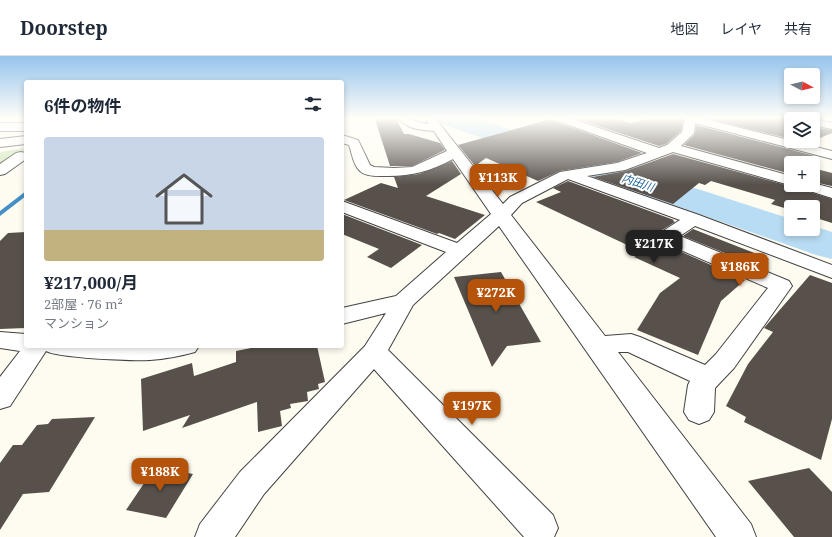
<!DOCTYPE html>
<html lang="ja">
<head>
<meta charset="utf-8">
<style>
	:root { --surface:#fff; --page:#f2f2f3; --text:#1f2937; --muted:#747a83; --line:#e0e1e3; --accent:#b45309 }
	body { margin:0; font-family:"Noto Serif","Noto Sans JP",serif; background:var(--page); color:var(--text); height:100vh; display:flex; flex-direction:column; font-size:15px; white-space:nowrap }
	* { box-sizing:border-box; margin:0 }
	p { font-size:13px; color:var(--muted) }
	.icon { flex:none; width:22px; height:22px; fill:none; stroke:currentColor; stroke-width:2; stroke-linecap:round; stroke-linejoin:round }
	.map { position:relative; flex:1; overflow:hidden }
	.sheet { position:absolute; left:24px; top:24px; width:320px; height:268px; display:flex; flex-direction:column; background:var(--surface); border-radius:4px; box-shadow:0 2px 6px #0003 }
	.sheet>* { flex:none }
	.needle { width:26px; rotate:97deg }
	.controls { position:absolute; left:784px; top:12px; display:grid; gap:8px }
	.controls a { display:grid; place-items:center; width:36px; height:36px; border-radius:4px; background:var(--surface); box-shadow:0 2px 6px #0003; font-size:20px }
	.price { position:absolute; translate:-50% -34px; padding:0 9px; border-radius:8px; background:var(--accent); color:#fff; font-size:13px; line-height:26px; filter:drop-shadow(0 1px 2px #0008) }
	.price::after { content:''; position:absolute; left:50%; top:24px; width:12px; height:9px; margin-left:-6px; background:inherit; clip-path:polygon(0 0,100% 0,50% 100%) }
	.price.selected { background:#222; color:#fff }
	ul { padding:0; list-style:none }
	li { display:grid; align-content:center; gap:8px; height:212px; padding:0 20px }
	li+li { border-top:1px solid var(--line) }
	li span { display:grid; place-items:center; height:124px; border-radius:4px; color:#555 }
	li>.icon { margin-inline-start:auto }
	span .icon { width:72px; height:72px; fill:#fffc; stroke-width:1 }
	li b { font-size:17px }
	h2 { display:flex; justify-content:space-between; align-items:center; height:48px; padding:0 20px; font-size:17px }
	header { display:flex; align-items:center; gap:24px; box-sizing:border-box; height:56px; padding:0 20px; background:var(--surface); border-bottom:1px solid var(--line) }
	header strong { font-size:19px }
	nav { display:flex; gap:22px; margin-inline-start:auto; font-size:14px }
	.map>svg:first-child { display:block }
	.green { fill:#d2e7bc }
	.lines { fill:none; stroke-linecap:round; stroke-linejoin:round }
	.stream { fill:#438fc6; fill-rule:evenodd }
	.river { fill:#b8dcf3; fill-rule:evenodd }
	.building { fill:#57504b }
	.minor-casing { stroke:#424242; stroke-width:2 }
	.minor { fill:#fff; fill-rule:evenodd }
	.labels { text-anchor:middle; dominant-baseline:central; stroke-width:4; stroke-linejoin:round; paint-order:stroke }
	.far-water-label { font-size:11px; font-style:italic; fill:#1e629a; stroke:#fff }
</style>
</head>
<body>
<header>
<strong>Doorstep</strong>
<nav><a>地図</a><a>レイヤ</a><a>共有</a></nav>
</header>
<div class="map">
<svg width="832" height="481" viewBox="0 0 832 481">
	<rect width="100%" height="100%" fill="#fefcf1"/>
	<path class="green" d="M26 92V93L0 110V96Z"/>
	<g class="lines">
		<path class="stream" d="M26 135V140L0 160V155Z"/>
		<path class="river" d="M431 62H476L791 163V173H813V170L832 176V203L816 199 454 72 435 67Z"/>
	</g>
	<path class="building" d="M396 62 404 78H409L440 87 445 94 412 110H390L375 63Z
		M582 62H613L630 67 652 62H684L681 75 666 88 659 90 577 63Z
		M705 62H783L785 65 791 66V83Z
		M551 63 554 65 642 97 617 106 560 115 538 125 486 102 475 110 458 89Z
		M696 69 819 101 806 107H791V118L684 89 695 78Z
		M813 71 832 74V77L808 87 798 85H813Z
		M673 98 786 129 793 130 796 129 800 133 832 143V167L813 161V151H791V154L771 148 775 144 711 125 705 129 699 127 673 148 593 121 626 115Z
		M452 105 461 118 426 140 485 159 455 183 439 177 437 178 344 144 381 127 398 132 394 121 419 118Z
		M813 112 832 117V130L813 126Z
		M568 125 674 164 673 165 675 166 659 176 656 180 659 186 745 224 721 245 698 299 637 274 660 237 680 222 634 201 642 196 536 146 561 136 553 132Z
		M342 158 422 189 391 212 367 201 379 193 342 178Z
		M693 173 762 200 769 203 759 211 683 180Z
		M26 176V272L0 273V185L8 177Z
		M501 216 541 286 507 290 492 311 454 221Z
		M810 219 832 227V363L821 404 744 366 746 361 726 350 748 308 773 276 764 272Z
		M261 290H317L325 326 318 328 319 333 307 336 308 345 290 348 291 352 280 355 282 370 258 376 257 346 182 372 190 359 143 375 141 323 192 307 194 320 236 306V295Z
		M95 361 49 436 23 438 0 474V407L13 389H22L37 369 48 368 52 363Z
		M155 411 193 418 166 462 126 454Z
		M809 412 832 436V481H794L748 425Z"/>
	<g class="lines">
		<defs>
			<path id="minor" d="M398 62C409 61 417 67 429 68L425 62H435L503 148 510 141 560 116 617 107 647 97 555 64 554 62H569L659 92 667 89 682 76 685 62H701L832 95V103L695 67 694 77 681 90 791 120V129H793L786 128 673 96 625 114 587 120 699 159 832 209V222L695 170 680 180 789 225 792 230 734 312 715 332 714 356 709 364 699 368 689 364 684 356 688 329 690 325 628 296H618L751 468 756 481H716L499 170 413 249 388 294 553 459 558 472 554 481H524L374 313 264 438 235 481H195L200 468 240 416 365 290 386 257 342 268V252L396 240 446 196 342 156V145L457 187 491 158 453 103C428 116 410 121 381 120 375 120 365 120 360 115 353 109 352 97 349 89L342 87V79L358 84 370 109 374 111 394 112 412 111 447 95 434 75C420 74 407 73 398 62ZM568 123 680 164 660 177 657 181 660 185 768 232 716 298 705 309 640 281 631 278 605 280 511 159 522 147Z
				M784 62H802L803 63H791V65L786 64Z
				M811 63H813L832 67V73L813 69V63Z
				M0 67H26V75H0Z
				M26 80V88L0 91V83Z
				M21 96 26 97V103L5 118 0 119V108L16 97Z
				M813 127 832 132V142L800 132 797 129H813Z
				M0 276 26 278V290H199L195 296C181 300 164 303 150 304 133 305 57 302 46 295L10 350 0 353V321L20 295 0 292Z"/>
		</defs>
		<use href="#minor" class="minor-casing"/>
		<use href="#minor" class="minor"/>
	</g>
	<linearGradient id="sky" x2="0" y2="1"><stop stop-color="#95c4ec"/><stop offset="0.48" stop-color="#fffef9"/><stop offset="1" stop-color="#fffef9" stop-opacity="0"/></linearGradient>
	<rect width="832" height="129" fill="url(#sky)"/>
	<g class="labels">
		<g class="far-water-label">
			<text transform="translate(638 126) rotate(18)">内田川</text>
		</g>
	</g>
</svg>
<div class="controls">
<a><svg class="needle" viewBox="-14 -14 28 28"><path d="M0-13l5 13h-10z" fill="#e53935"/><path d="M0 13l5-13h-10z" fill="#747a83"/></svg></a>
<a><svg class="icon" aria-label="layers" viewBox="0 0 24 24"><path d="M12 4l9 5-9 5-9-5zM3 14l9 5 9-5"/></svg></a>
<a>+</a>
<a>−</a>
</div>
<b class="price" style="left:498px;top:142px">¥113K</b>
<b class="price selected" style="left:654px;top:208px">¥217K</b>
<b class="price" style="left:740px;top:231px">¥186K</b>
<b class="price" style="left:496px;top:257px">¥272K</b>
<b class="price" style="left:472px;top:370px">¥197K</b>
<b class="price" style="left:160px;top:436px">¥188K</b>
<section class="sheet">
<h2>6件の物件<svg class="icon" aria-label="filters" viewBox="0 0 24 24"><path d="M4 7h16M4 17h16"/><circle cx="9" cy="7" r="2"/><circle cx="15" cy="17" r="2"/></svg></h2>
<ul>
<li><span style="background:linear-gradient(#c9d6e8 75%,#c2b280 0)"><svg class="icon" aria-label="home" viewBox="0 0 24 24"><path d="M3 11l9-7 9 7M6 9v11h12V9"/></svg></span><div><b>¥217,000/月</b><p>2部屋 · 76 m²</p><p>マンション</p></div></li>
</ul>
</section>
</div>
</body>
</html>
